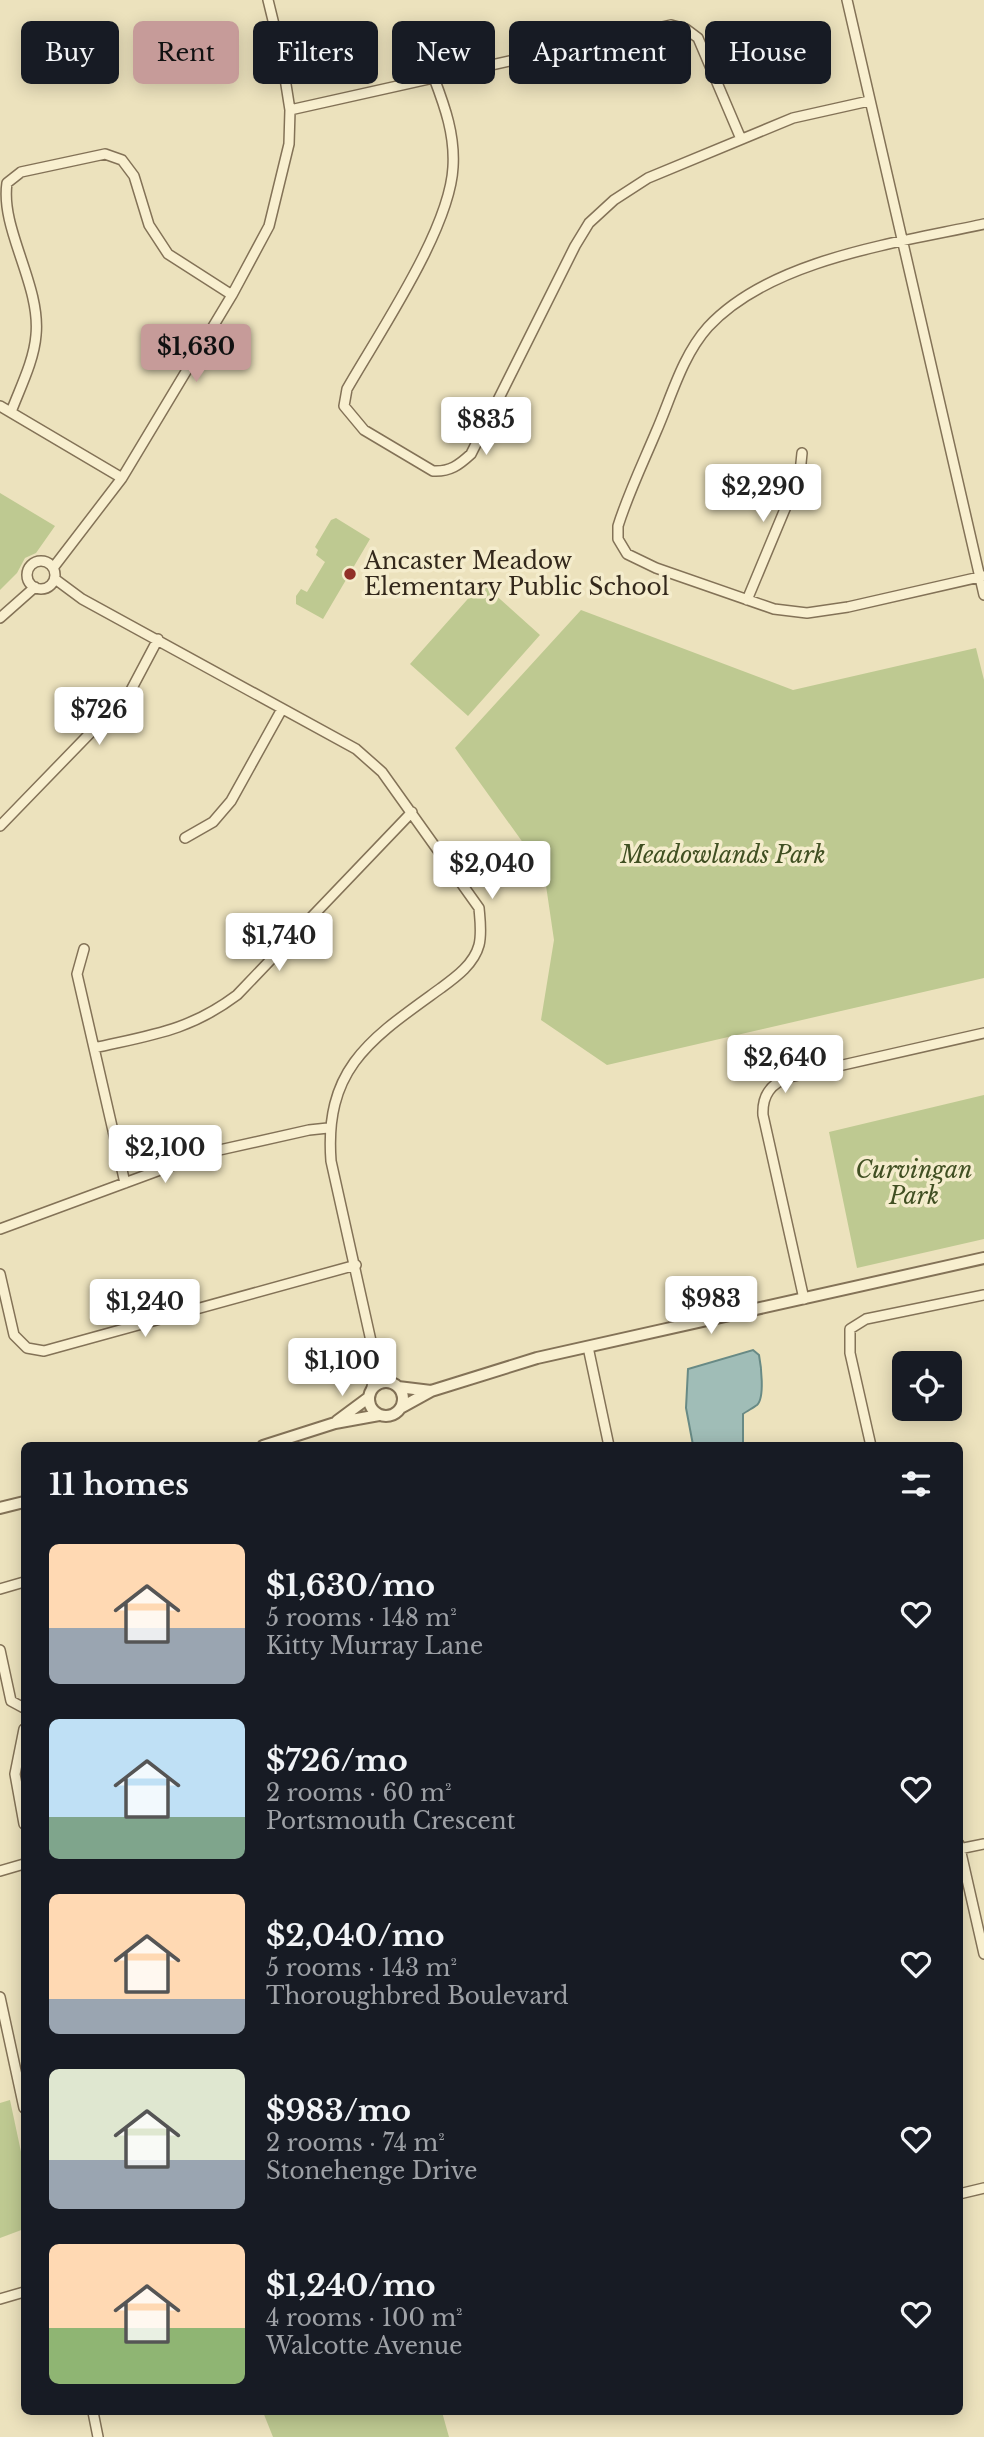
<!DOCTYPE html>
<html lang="en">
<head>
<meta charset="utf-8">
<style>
	:root { --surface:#171b24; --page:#242831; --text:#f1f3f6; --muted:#9ea1a6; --accent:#c69b99 }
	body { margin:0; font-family:"Libre Baskerville",serif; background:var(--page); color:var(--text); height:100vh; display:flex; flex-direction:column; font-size:26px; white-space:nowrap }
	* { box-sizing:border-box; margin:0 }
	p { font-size:23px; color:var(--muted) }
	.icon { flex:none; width:38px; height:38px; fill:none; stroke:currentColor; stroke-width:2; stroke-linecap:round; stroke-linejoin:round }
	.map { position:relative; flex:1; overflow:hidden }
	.details { position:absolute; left:21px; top:1442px; width:942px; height:973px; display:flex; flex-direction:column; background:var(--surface); border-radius:10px; box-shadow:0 4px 18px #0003 }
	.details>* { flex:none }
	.hud { position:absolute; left:21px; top:21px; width:943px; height:63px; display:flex; gap:14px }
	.fabs { position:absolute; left:892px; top:1351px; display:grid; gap:14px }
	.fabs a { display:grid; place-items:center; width:70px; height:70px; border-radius:10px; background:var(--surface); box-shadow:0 4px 18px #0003; font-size:35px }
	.price { position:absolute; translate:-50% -60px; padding:0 16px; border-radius:7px; background:#fff; color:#222; font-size:23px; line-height:46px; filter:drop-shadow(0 2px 4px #0008) }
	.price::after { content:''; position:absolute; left:50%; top:42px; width:21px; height:16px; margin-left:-10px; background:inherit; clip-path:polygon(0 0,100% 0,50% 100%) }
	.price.selected { background:var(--accent); color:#111 }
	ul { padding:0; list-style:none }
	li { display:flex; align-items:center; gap:21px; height:175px; padding:0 28px }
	li span { display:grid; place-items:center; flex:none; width:196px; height:140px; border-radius:10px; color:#555 }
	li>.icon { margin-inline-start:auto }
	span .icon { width:84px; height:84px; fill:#fffc; stroke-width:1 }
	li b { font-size:30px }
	h2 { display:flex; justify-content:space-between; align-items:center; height:84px; padding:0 28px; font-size:30px }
	.pill { padding:0 24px; border-radius:10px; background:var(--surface); box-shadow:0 4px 18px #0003; font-size:24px; line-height:63px }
	.pill.selected { background:var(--accent); color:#111 }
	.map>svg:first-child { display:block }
	.green { fill:#bec991 }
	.water { fill:#a0bdb7; stroke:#688a85; stroke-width:2 }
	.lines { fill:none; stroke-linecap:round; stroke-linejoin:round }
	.minor-casing { stroke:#837257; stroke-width:12 }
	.tertiary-casing { stroke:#837257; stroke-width:14 }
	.minor { stroke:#f8efcf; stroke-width:9 }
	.tertiary { stroke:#f8efcf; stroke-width:10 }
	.poi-dot { fill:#913028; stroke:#f4eccc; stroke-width:2.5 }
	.labels { text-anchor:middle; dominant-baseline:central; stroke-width:7; stroke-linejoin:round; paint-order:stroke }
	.poi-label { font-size:23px; fill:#33281b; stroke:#f4eccc; text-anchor:start }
	.park-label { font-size:23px; font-style:italic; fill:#404f22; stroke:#f4eccc }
</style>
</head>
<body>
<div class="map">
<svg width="984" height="2437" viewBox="0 0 984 2437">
	<rect width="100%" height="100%" fill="#ece2bd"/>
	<path class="green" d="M0 493 55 526 36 553 25 558 17 573 0 590Z
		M336 518 370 539 323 619 296 604V596L301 589 307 592 325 562 316 555 318 550 315 547 331 520Z
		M482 583 540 635 468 716 410 664Z
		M581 610 793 690 976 648 984 680V978L607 1065 541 1020 554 940 544 872 455 748Z
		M984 1095V1239L857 1268 829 1132Z
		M10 2100 24 2166V2229L0 2238V2103Z
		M263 2412H442L449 2437H273Z"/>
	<path class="water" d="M753 1350 759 1355C761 1365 765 1398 757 1405 753 1408 747 1411 743 1414V1445H693L686 1408 688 1369Z"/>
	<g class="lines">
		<defs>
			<path id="minor" d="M847 0 984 595
				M434 78C445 107 455 135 453 167 450 229 379 333 347 389L344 406 364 430 433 471C450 472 459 465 471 454L575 246 589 223 614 200 648 178 793 118 869 101
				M290 110 671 25 686 29 698 38 741 139
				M984 224C897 243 771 259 708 327 682 356 671 398 656 432 643 463 628 494 618 526V539L627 554 656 568 774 609 807 613 848 607 984 576
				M0 406 122 478
				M11 412C20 388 34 361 36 335 41 285 0 229 7 183L21 172 105 154 122 160 134 176 149 225 168 254 232 295
				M27 575a14 14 0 1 1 28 0a14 14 0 1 1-28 0Z
				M53 568 122 478 232 295 269 226 289 144 290 110 281 53 268 0
				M55 579 82 599 356 749 382 772 479 908C480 920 482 933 479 945 474 964 456 977 441 988 372 1038 324 1067 331 1161L375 1359 372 1388
				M747 600 800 473 802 453
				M0 618 35 587
				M0 826 130 692 158 639
				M185 838 213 822 231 801 282 709
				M84 949 77 974 125 1183
				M94 1048C151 1035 189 1031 237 995L412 812
				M0 1229 206 1153 309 1130 328 1128
				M0 1274 14 1335 27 1348 44 1351 356 1265
				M804 1299 763 1115C762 1095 771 1083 790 1077L984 1033
				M588 1347 609 1446
				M375 1359 390 1382
				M871 1446 850 1353V1329L866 1319 984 1295
				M0 1589 24 1582
				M0 1650 11 1701 24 1708
				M24 1729 15 1774 24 1824
				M959 1844 984 1954
				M959 1849 984 1844
				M0 1871 24 1864
				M0 1997 24 2108
				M959 2194 984 2188
				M0 2299 24 2292
				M93 2412 98 2437"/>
			<path id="tertiary" d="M369 1399a17 17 0 1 1 34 0a17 17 0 1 1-34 0Z
				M398 1387 431 1391
				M402 1407 431 1391 537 1358 984 1258
				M337 1421 368 1398
				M263 1446 335 1423 379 1415
				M0 1508 24 1502"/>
		</defs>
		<use href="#minor" class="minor-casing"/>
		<use href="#tertiary" class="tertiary-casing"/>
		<use href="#minor" class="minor"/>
		<use href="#tertiary" class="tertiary"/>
	</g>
	<circle class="poi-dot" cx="350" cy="574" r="7"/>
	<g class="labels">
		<g class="poi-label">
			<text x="364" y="561">Ancaster Meadow<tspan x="364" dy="26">Elementary Public School</tspan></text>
		</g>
		<g class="park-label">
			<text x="723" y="855">Meadowlands Park</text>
			<text x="914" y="1170">Curvingan<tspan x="914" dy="26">Park</tspan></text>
		</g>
	</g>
</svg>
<div class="fabs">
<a><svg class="icon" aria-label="locate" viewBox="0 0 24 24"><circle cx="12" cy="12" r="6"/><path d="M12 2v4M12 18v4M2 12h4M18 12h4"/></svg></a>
</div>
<b class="price selected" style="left:196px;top:384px">$1,630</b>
<b class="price" style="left:486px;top:457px">$835</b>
<b class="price" style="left:763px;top:524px">$2,290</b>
<b class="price" style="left:99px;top:747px">$726</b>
<b class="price" style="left:492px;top:901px">$2,040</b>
<b class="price" style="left:279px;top:973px">$1,740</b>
<b class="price" style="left:785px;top:1095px">$2,640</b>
<b class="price" style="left:165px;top:1185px">$2,100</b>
<b class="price" style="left:711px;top:1336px">$983</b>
<b class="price" style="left:145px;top:1339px">$1,240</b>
<b class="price" style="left:342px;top:1398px">$1,100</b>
<div class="hud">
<a class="pill">Buy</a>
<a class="pill selected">Rent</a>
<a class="pill">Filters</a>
<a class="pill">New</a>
<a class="pill">Apartment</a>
<a class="pill">House</a>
</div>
<section class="details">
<h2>11 homes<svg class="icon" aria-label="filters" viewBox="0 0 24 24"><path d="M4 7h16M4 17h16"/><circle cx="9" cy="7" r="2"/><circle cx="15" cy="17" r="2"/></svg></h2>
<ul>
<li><span style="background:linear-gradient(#ffd9b3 60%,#9aa5b1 0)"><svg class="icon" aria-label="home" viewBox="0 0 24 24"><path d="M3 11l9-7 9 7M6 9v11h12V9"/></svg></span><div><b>$1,630/mo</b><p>5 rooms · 148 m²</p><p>Kitty Murray Lane</p></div><svg class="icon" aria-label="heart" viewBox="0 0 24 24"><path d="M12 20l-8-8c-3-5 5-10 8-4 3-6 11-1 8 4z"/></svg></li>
<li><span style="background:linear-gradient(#bfe0f5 70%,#7fa58c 0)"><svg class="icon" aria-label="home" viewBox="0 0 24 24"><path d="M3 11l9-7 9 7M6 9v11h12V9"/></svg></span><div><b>$726/mo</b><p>2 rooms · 60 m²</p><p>Portsmouth Crescent</p></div><svg class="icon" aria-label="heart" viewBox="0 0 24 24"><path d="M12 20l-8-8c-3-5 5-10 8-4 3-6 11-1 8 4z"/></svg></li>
<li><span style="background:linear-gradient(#ffd9b3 75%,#9aa5b1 0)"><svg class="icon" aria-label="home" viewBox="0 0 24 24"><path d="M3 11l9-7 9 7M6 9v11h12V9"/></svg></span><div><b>$2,040/mo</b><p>5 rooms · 143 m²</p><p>Thoroughbred Boulevard</p></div><svg class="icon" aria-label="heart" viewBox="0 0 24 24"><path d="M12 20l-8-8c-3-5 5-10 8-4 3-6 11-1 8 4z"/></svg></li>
<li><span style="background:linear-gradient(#dfe7d0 65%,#9aa5b1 0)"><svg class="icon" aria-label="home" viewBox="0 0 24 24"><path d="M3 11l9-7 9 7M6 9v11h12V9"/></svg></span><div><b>$983/mo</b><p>2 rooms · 74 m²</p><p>Stonehenge Drive</p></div><svg class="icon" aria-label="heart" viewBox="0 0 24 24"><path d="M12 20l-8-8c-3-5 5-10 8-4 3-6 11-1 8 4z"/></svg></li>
<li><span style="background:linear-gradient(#ffd9b3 60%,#8fb573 0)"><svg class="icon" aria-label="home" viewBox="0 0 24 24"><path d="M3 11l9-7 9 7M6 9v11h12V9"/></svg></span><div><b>$1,240/mo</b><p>4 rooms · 100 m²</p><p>Walcotte Avenue</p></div><svg class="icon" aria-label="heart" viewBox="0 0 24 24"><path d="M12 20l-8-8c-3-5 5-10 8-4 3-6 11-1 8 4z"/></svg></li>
</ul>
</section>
</div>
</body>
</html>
